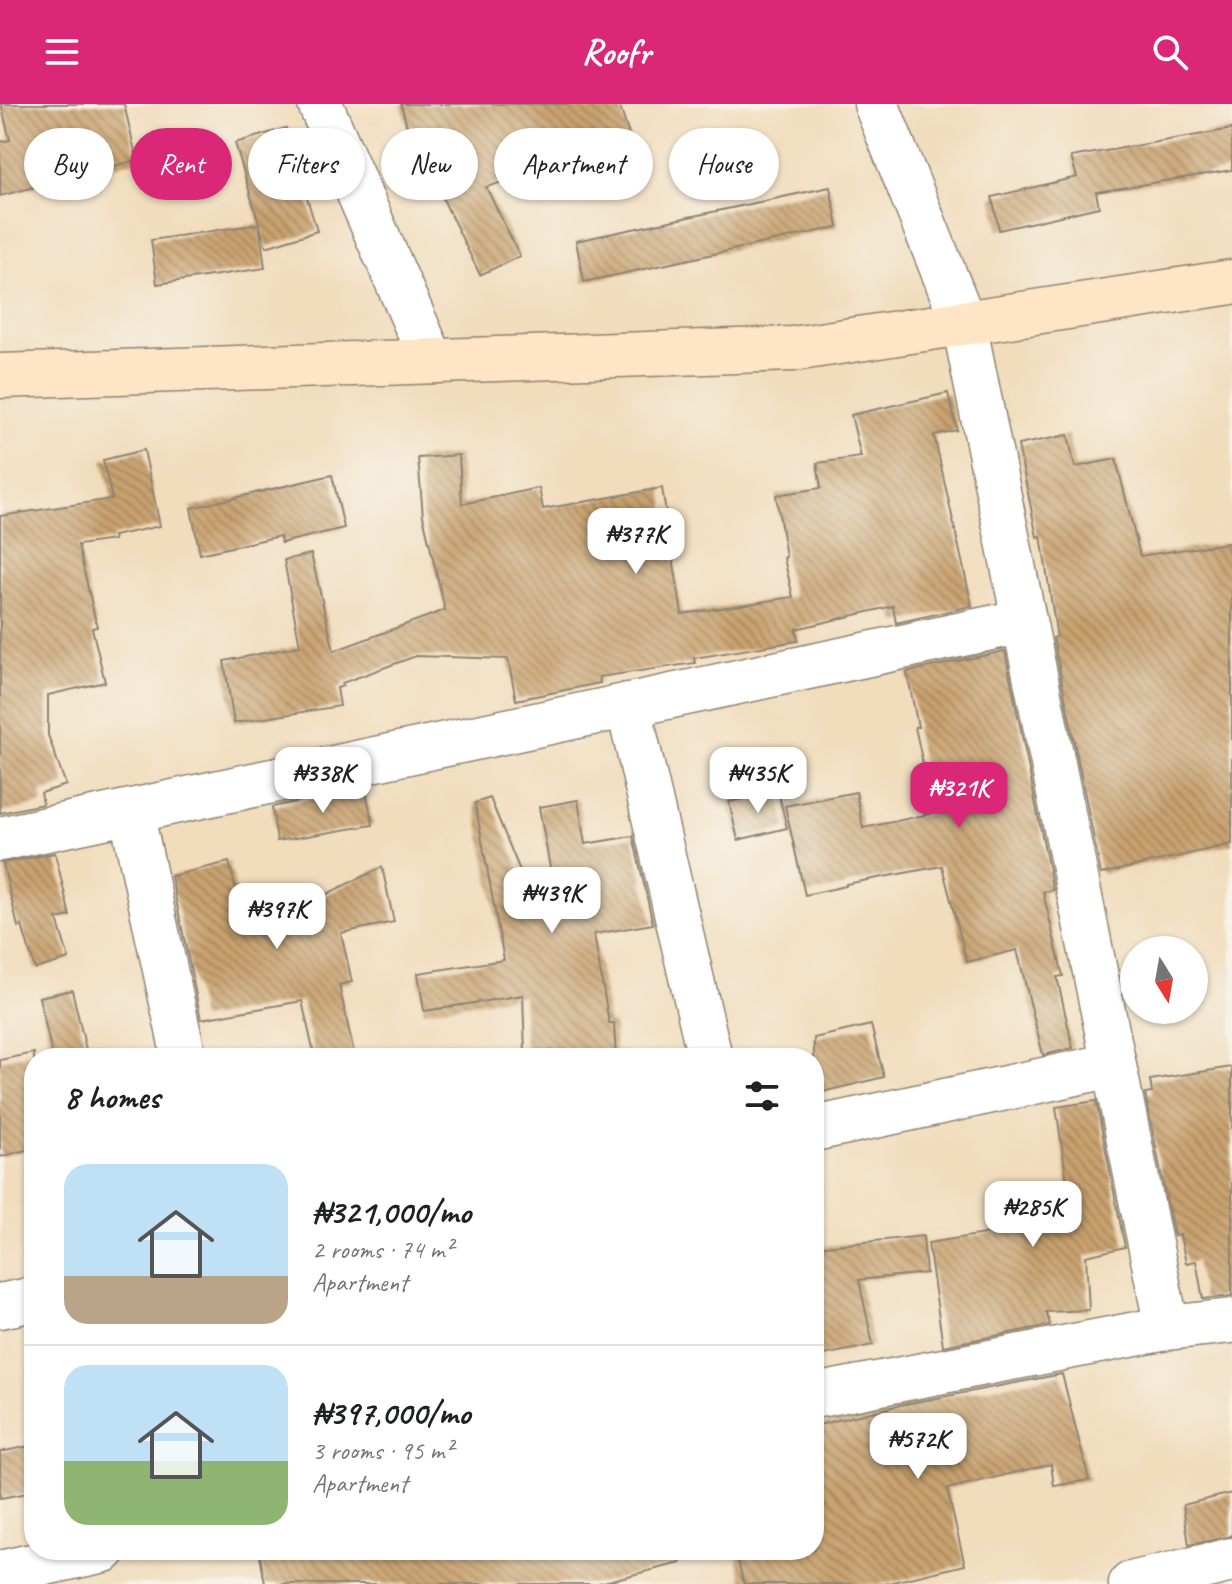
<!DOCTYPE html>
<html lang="en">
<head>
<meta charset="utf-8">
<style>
	:root { --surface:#fff; --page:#f2f2f2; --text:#202124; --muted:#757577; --line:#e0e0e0; --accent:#db2777 }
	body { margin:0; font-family:Caveat,sans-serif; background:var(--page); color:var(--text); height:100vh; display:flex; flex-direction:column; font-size:30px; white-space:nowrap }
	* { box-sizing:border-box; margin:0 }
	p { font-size:26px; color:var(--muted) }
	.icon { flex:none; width:44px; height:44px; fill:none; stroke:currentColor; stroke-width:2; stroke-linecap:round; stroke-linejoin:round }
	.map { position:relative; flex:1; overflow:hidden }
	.drawer { position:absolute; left:24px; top:944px; width:800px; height:512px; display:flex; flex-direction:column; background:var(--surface); border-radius:32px; box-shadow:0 2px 6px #0004 }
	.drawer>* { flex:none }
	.top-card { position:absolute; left:24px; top:24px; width:800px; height:72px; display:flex; gap:16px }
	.needle { width:52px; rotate:169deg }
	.buttons { position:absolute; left:1120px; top:832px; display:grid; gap:16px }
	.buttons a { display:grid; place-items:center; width:88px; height:88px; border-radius:50%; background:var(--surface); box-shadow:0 2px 6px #0004; font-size:40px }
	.price { position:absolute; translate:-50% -68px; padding:0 18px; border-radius:16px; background:#fff; color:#222; font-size:26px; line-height:52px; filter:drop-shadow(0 2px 4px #0008) }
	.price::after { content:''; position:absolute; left:50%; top:48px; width:24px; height:18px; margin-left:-12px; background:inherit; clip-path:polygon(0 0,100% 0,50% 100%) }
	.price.selected { background:var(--accent); color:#fff }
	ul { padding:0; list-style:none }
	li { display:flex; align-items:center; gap:24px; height:200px; padding:0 40px }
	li+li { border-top:2px solid var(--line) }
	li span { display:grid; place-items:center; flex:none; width:224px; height:160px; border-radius:24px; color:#555 }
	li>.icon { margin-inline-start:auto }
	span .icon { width:96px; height:96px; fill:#fffc; stroke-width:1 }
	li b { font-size:34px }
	h2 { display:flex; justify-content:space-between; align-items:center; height:96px; padding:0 40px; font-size:34px }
	.pill { padding:0 28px; border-radius:36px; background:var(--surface); box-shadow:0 2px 6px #0004; font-size:28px; line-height:72px }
	.pill.selected { background:var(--accent); color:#fff }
	header { display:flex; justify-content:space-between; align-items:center; height:104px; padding:0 40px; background:var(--accent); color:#fff; font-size:36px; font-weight:600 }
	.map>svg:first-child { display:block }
	.building { fill:url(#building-back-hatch) }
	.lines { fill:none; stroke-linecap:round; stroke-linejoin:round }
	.street-casing { stroke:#8e8474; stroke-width:47 }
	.secondary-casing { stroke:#8e8474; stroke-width:47 }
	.street { stroke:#fff; stroke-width:44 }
	.secondary { stroke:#fde5c5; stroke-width:44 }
</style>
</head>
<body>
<header><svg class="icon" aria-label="menu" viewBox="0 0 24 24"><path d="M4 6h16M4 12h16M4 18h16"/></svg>Roofr<svg class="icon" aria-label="search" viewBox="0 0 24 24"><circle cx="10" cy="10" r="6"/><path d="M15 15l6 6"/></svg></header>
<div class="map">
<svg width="1232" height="1480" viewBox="0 0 1232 1480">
	<defs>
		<pattern id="building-back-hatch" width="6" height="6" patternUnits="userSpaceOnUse" patternTransform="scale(2)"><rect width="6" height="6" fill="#c9a270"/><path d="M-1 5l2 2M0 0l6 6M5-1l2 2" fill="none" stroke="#a3845c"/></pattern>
	</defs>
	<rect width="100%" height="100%" fill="#f7f3e8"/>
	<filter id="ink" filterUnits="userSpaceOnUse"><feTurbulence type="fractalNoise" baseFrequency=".0125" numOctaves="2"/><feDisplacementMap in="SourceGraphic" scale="16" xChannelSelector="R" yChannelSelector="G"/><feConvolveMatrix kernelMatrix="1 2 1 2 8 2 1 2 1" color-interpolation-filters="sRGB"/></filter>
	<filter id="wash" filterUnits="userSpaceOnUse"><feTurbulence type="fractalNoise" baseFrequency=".006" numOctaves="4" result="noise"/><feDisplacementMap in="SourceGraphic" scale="32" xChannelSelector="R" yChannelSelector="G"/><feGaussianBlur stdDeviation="1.8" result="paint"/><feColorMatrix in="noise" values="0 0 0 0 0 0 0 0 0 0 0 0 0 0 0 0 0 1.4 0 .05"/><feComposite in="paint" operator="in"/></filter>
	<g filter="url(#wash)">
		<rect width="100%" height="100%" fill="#f1dcbc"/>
		<g id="blocks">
			<path class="building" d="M1 0H124L137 56 0 92V38L10 36Z
				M401 0H619L632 40 486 83 520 152 480 171 423 54 416 56Z
				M286 24 317 127 266 143 235 39Z
				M1232 25V66L1096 88 1099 103 999 126 992 93 1077 73 1071 53Z
				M830 83 838 123 584 178 576 137Z
				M259 120 265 164 157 180 151 136Z
				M948 289 957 326 934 331 972 502 896 519 893 502 796 525 798 537 694 554 695 559 599 573 600 579 516 596 508 555 416 552 342 579 343 582 337 584 340 602 234 619 224 557 300 542 284 456 311 450 334 547 445 506 423 412 418 354 459 351 462 400 539 384 543 405 662 384 682 510 793 493 784 454 786 453 776 391 821 384 817 359 861 353 851 311Z
				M1068 331 1075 363 1116 355 1140 452 1228 439 1232 471V740L1101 770 1053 534 1057 533 1041 432 1037 433 1018 341Z
				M144 346 160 422 113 432 114 436 78 441 97 523 92 524 105 578 48 591V631L66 681 41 689 43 700 0 709V412L112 395 103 356Z
				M332 371 344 424 281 439 280 432 200 450 191 404Z
				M1005 547 1053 786 1043 788 1063 872 1057 873 1073 944 1043 951 1017 846 967 858 942 762 846 780V782L805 791 785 702 856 688 863 724 930 710 921 676 926 674 915 623H918L907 568Z
				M365 683 373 721 277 737 272 703Z
				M778 687 787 724 738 736 729 698Z
				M490 694 537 808 557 802 539 703 578 696 585 740 633 732 653 820 594 830 609 919H614L616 954H570V946L525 949 523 891 424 907 418 869 504 856 475 699Z
				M55 749 70 812 57 815 69 855 35 865 22 822 18 823 3 759Z
				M229 758 247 829 382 763 394 818 341 829 352 878 339 881 355 954H315L302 897 201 915 171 772Z
				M72 886 88 954H53L39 893Z
				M871 921 884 973 814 990V934Z
				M34 949V1044L0 1053V956Z
				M1232 963V1192L1203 1195 1196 1157 1186 1159 1180 1131 1174 1132 1145 990 1152 989 1150 976Z
				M1096 997 1125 1143 1086 1152 1089 1206 1046 1208 1050 1221 943 1242 928 1139 1003 1127 1072 1111 1056 1003Z
				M923 1132 926 1169 859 1176 873 1241 814 1253V1161L820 1160 817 1143Z
				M1062 1270 1089 1376 1054 1382 1051 1360 947 1385 965 1461 885 1480H744L735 1446H814V1322L900 1301Z
				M34 1341V1388L0 1394V1348Z
				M1232 1389V1432L1189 1441 1183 1401Z
				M259 1446H679L681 1459 595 1480H265Z"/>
		</g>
	</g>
	<g filter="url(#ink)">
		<use href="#blocks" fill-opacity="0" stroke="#8e8474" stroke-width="2"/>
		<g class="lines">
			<defs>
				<path id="street" d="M320 0 432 257
					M876 0 964 219 1167 1224
					M628 601 710 954
					M131 707 184 954
					M0 735 1024 517
					M814 1025 1113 961
					M0 1202 34 1195
					M814 1292 1167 1224 1232 1217
					M0 1469 104 1446
					M1131 1480 1232 1456"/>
				<path id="secondary" d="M0 272 793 245 1232 178"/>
			</defs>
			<use href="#street" class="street-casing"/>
			<use href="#secondary" class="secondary-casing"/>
			<use href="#street" class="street"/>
			<use href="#secondary" class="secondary"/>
		</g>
	</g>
</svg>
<div class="buttons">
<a><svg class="needle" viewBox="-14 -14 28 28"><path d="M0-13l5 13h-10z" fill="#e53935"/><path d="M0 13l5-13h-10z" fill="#757577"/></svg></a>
</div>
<b class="price" style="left:636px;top:472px">₦377K</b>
<b class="price" style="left:323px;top:711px">₦338K</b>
<b class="price" style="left:758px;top:711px">₦435K</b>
<b class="price selected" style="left:959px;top:726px">₦321K</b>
<b class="price" style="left:552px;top:831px">₦439K</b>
<b class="price" style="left:277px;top:847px">₦397K</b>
<b class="price" style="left:1033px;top:1145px">₦285K</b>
<b class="price" style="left:918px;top:1377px">₦572K</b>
<div class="top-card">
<a class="pill">Buy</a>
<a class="pill selected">Rent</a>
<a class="pill">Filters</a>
<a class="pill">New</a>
<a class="pill">Apartment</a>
<a class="pill">House</a>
</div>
<section class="drawer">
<h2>8 homes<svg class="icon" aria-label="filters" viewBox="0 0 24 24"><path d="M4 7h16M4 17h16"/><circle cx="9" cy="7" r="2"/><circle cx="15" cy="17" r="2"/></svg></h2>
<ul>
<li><span style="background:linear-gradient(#bfe0f5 70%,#b9a48a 0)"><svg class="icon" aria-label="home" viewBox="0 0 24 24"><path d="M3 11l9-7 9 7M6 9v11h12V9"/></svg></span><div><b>₦321,000/mo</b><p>2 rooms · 74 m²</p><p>Apartment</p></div></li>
<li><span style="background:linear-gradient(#bfe0f5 60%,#8fb573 0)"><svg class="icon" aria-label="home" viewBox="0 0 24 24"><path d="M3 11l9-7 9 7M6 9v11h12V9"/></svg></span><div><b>₦397,000/mo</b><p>3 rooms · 95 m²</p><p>Apartment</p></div></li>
</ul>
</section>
</div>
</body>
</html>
